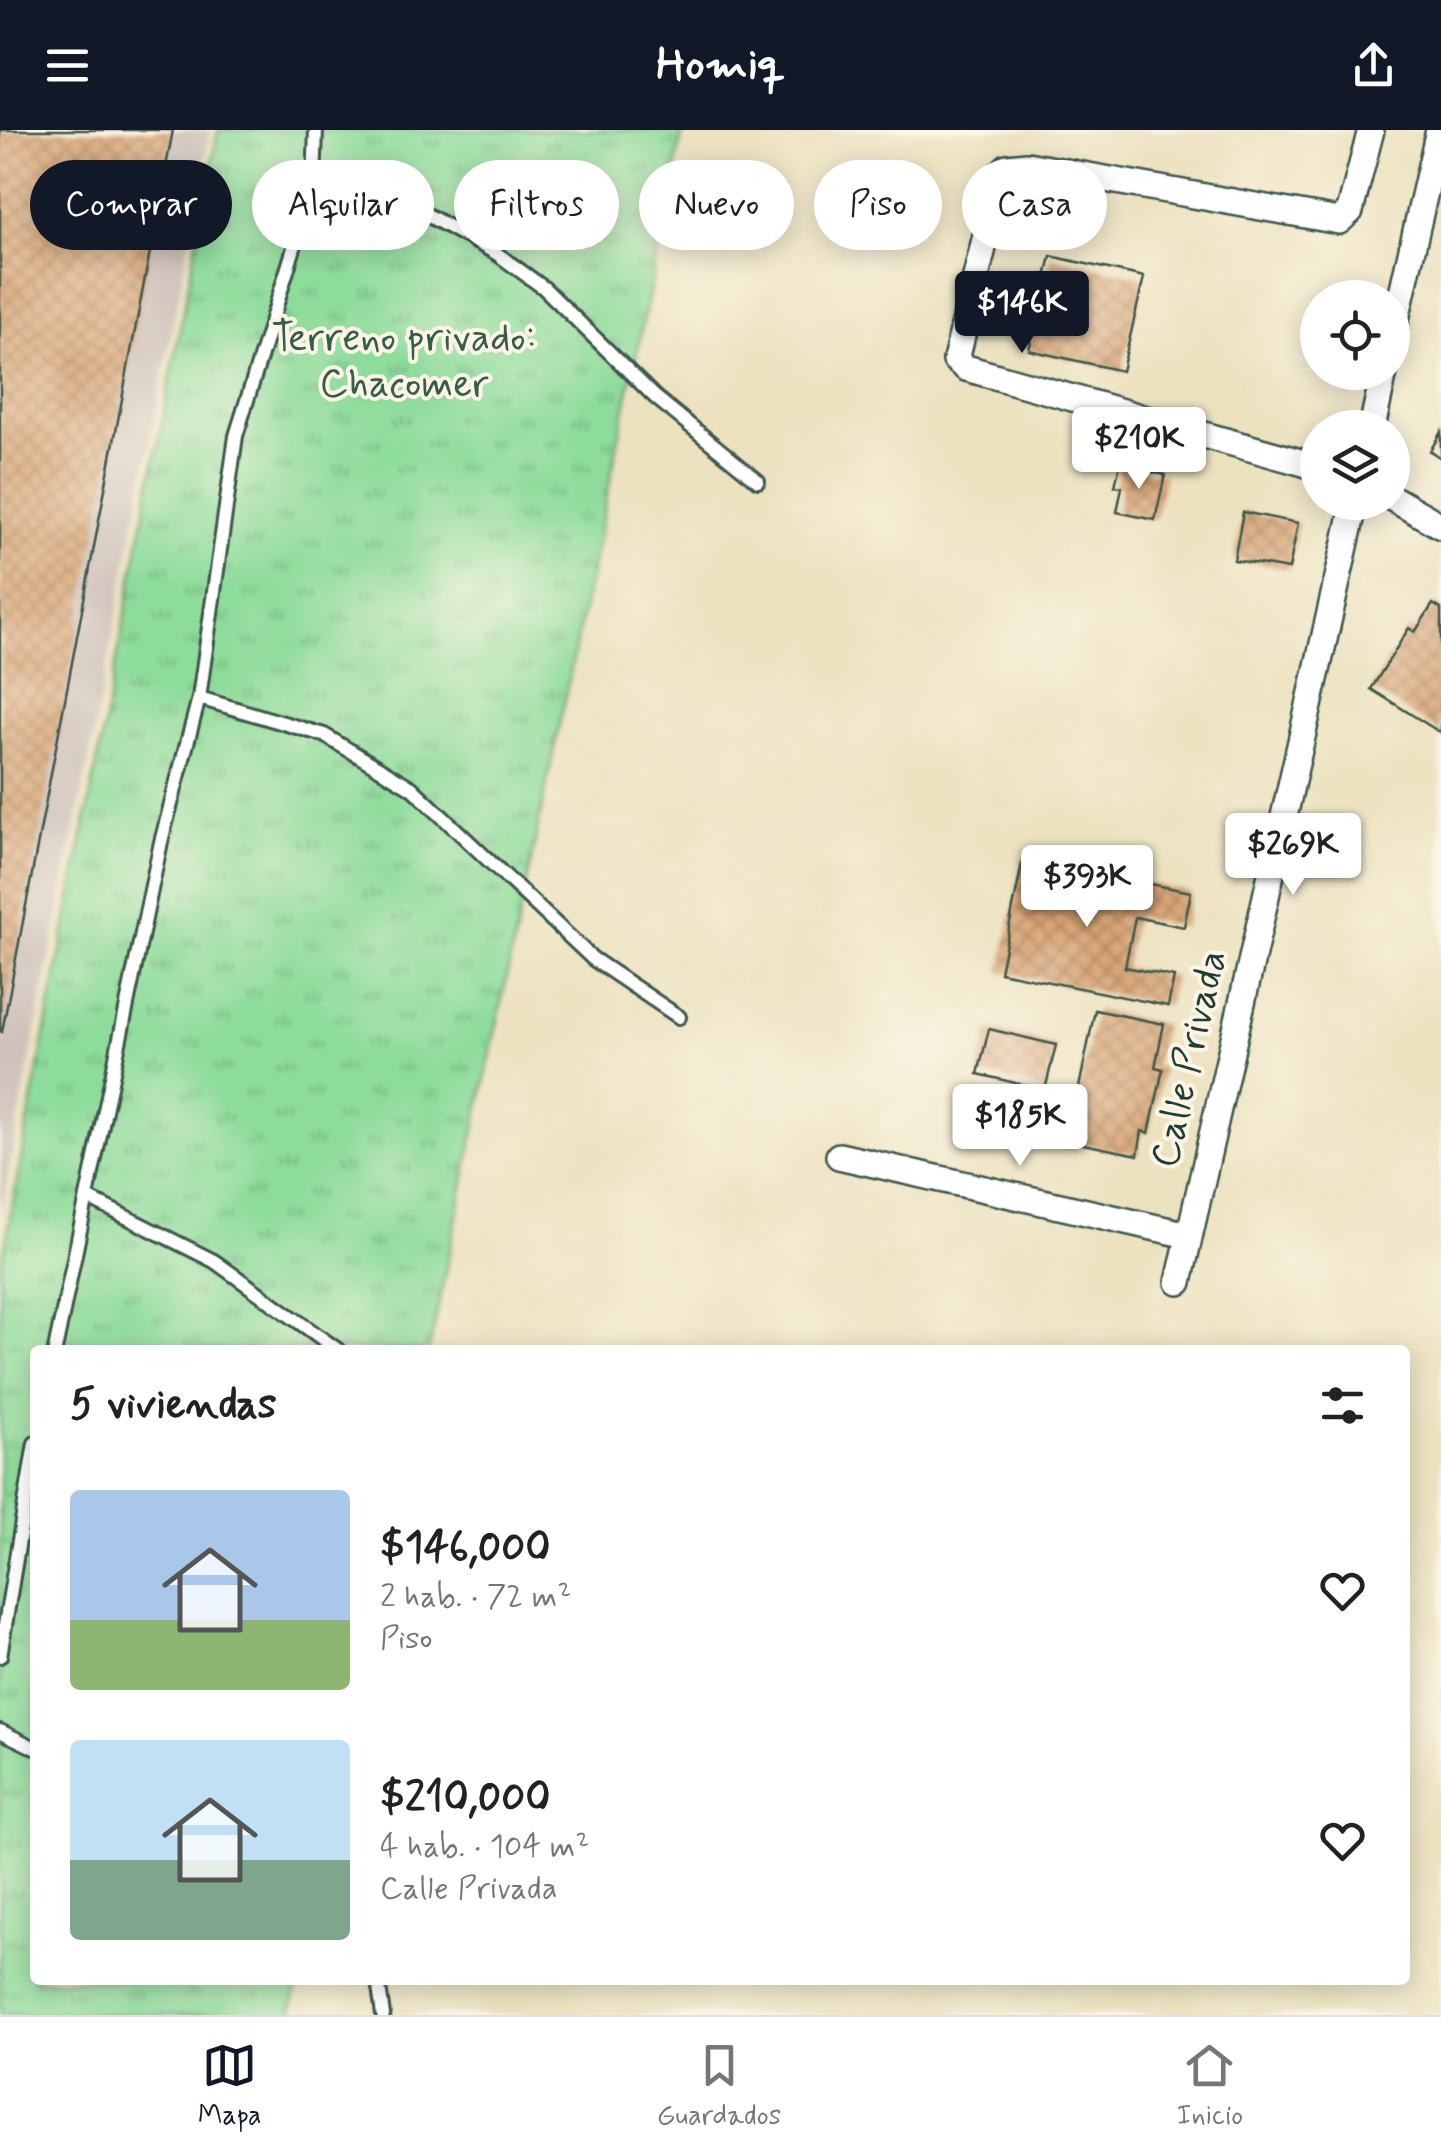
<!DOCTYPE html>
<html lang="es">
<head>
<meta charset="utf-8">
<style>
	:root { --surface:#fff; --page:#f6f6f6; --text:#222; --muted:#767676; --line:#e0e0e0; --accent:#111827 }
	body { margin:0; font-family:Mynerve,sans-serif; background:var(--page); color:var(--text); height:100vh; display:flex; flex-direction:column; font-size:38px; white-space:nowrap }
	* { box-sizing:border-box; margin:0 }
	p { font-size:32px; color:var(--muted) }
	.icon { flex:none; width:55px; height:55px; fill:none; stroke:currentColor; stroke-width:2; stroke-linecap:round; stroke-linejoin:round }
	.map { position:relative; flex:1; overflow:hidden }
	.sheet { position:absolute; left:30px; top:1215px; width:1380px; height:640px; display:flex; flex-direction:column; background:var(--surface); border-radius:10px; box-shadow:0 5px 25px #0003 }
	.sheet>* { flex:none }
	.hud { position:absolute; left:30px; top:30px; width:1382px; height:90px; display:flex; gap:20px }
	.controls { position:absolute; left:1300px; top:150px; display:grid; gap:20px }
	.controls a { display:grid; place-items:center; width:110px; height:110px; border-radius:50%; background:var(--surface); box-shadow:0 5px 25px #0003; font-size:50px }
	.price { position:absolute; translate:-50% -85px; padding:0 22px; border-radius:10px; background:#fff; color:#222; font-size:32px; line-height:65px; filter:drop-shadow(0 2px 5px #0008) }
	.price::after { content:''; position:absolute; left:50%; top:60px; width:30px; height:22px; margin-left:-15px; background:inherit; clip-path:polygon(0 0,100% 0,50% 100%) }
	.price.selected { background:var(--accent); color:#fff }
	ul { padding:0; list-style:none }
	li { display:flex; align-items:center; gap:30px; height:250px; padding:0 40px }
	li span { display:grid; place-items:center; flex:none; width:280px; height:200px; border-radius:10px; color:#555 }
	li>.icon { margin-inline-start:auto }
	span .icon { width:120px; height:120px; fill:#fffc; stroke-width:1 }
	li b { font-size:42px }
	h2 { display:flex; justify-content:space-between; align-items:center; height:120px; padding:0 40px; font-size:42px }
	.pill { padding:0 35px; border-radius:45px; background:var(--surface); box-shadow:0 5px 25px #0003; font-size:35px; line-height:90px }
	.pill.selected { background:var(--accent); color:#fff }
	header { display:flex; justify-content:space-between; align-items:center; height:130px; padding:0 40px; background:var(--accent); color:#fff; font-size:45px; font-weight:700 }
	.tab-bar { display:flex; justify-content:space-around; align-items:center; height:140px; border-top:2px solid var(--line); background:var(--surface); font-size:28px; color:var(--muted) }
	.tab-bar a { display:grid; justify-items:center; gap:5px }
	.tab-bar .selected { color:var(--accent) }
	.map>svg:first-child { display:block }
	.industrial { fill:#cec1ba }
	.park { fill:url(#park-tufts); stroke:#568c68; stroke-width:2.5 }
	.water { fill:#74bcec; stroke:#4a7c90; stroke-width:2.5 }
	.building { fill:url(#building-cross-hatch) }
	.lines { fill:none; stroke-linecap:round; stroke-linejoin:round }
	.service-casing { stroke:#3e5649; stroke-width:18 }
	.minor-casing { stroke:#3e5649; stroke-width:30 }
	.service { stroke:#fff; stroke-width:12 }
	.minor { stroke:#fff; stroke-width:25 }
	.labels { text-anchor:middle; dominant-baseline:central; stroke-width:8; stroke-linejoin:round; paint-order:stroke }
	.park-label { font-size:40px; fill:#355d49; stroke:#fcf5e5 }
	.street-label { font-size:40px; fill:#1f3d34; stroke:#fcf5e5 }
</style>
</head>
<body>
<header><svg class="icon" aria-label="menu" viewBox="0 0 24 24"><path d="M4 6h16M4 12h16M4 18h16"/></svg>Homiq<svg class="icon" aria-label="share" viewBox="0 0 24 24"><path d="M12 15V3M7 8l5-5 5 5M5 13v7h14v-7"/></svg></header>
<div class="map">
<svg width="1441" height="1885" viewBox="0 0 1441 1885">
	<defs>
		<pattern id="park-tufts" width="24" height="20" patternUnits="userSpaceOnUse" patternTransform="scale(2.5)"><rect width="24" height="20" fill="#8edc9b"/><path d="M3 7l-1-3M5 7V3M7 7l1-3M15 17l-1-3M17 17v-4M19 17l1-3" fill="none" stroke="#73b47f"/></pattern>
		<pattern id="building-cross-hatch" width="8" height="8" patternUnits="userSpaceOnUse" patternTransform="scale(2.5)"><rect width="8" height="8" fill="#d9a475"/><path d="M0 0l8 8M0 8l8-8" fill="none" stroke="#af8761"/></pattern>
	</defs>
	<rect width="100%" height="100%" fill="#fcf5e5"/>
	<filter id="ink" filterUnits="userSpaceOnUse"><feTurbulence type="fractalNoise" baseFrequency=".01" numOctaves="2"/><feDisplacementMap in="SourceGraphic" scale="20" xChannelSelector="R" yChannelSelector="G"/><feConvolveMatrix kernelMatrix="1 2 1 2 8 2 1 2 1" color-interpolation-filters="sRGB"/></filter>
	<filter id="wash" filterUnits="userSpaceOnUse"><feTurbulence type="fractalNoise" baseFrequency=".0048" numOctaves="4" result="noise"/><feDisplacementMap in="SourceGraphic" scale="40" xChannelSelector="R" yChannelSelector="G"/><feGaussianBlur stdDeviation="2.25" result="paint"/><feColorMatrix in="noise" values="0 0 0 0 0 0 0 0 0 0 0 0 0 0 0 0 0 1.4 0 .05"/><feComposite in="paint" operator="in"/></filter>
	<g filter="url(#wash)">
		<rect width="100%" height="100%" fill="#ece2c0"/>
		<path class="industrial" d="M0 0H211L0 1084Z"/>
		<path class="park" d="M218 0H683L429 1220H35V1850H298L291 1885H0V1140Z"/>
		<path class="water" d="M990 967 1034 976 1030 998 985 990Z"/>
		<g id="blocks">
			<path class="building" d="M0 0H173L2 902 0 901Z
				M1051 126 1144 147 1122 241 1029 220Z
				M1441 302V328L1430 321Z
				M1120 335 1165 345 1155 390 1117 382 1122 357 1115 356Z
				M1243 382 1298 393 1289 439 1234 430Z
				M1433 474 1441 479V603L1371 559 1409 498 1415 502Z
				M1023 729 1191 762 1184 797 1135 787 1125 837 1174 847 1168 876 1000 842Z
				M1095 880 1164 894 1155 937 1163 939 1149 1003 1142 1001 1138 1025 1068 1011Z
				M989 899 1056 915 1045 960 978 944Z"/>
		</g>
	</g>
	<g filter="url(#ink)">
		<use href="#blocks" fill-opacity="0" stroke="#3e5649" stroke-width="2.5"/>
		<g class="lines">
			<defs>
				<path id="service" d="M314 53 409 75 496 123 544 158 655 267 758 351
					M199 568 324 605 412 658 593 829 679 887
					M90 1069 214 1131 338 1220
					M55 1220 161 712 199 568 236 306 314 53 316 0
					M0 1526 35 1313
					M0 1601 35 1618
					M378 1850 383 1885"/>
				<path id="minor" d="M1392 207 1439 0
					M1372 298 1384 242
					M1318 337 966 238 956 230 1001 43 1007 37 1027 35 1339 91 1350 81 1371 0
					M1392 368 1441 396
					M839 1026 1188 1105
					M1179 1152 1355 372"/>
			</defs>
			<use href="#service" class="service-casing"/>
			<use href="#minor" class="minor-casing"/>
			<use href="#service" class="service"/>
			<use href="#minor" class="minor"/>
		</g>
	</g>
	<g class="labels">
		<g class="park-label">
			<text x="404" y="209">Terreno privado:<tspan x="404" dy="46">Chacomer</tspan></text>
		</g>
		<g class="street-label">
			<text transform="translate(1190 929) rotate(-77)">Calle Privada</text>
		</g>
	</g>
</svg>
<div class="controls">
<a><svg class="icon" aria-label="locate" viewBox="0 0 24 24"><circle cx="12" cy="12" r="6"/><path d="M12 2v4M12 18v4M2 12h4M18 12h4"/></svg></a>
<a><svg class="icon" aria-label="layers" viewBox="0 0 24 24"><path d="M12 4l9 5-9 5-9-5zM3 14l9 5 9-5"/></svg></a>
</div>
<b class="price selected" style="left:1022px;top:226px">$146K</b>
<b class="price" style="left:1139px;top:362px">$210K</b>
<b class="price" style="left:1293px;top:768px">$269K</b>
<b class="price" style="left:1087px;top:800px">$393K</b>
<b class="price" style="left:1020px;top:1039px">$185K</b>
<div class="hud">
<a class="pill selected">Comprar</a>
<a class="pill">Alquilar</a>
<a class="pill">Filtros</a>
<a class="pill">Nuevo</a>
<a class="pill">Piso</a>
<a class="pill">Casa</a>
</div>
<section class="sheet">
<h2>5 viviendas<svg class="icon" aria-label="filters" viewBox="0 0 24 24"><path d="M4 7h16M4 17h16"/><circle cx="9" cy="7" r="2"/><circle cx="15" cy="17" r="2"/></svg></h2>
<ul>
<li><span style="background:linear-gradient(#a9c7e8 65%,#8fb573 0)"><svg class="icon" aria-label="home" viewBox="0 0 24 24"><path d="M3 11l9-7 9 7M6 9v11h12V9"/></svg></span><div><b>$146,000</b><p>2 hab. · 72 m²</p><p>Piso</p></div><svg class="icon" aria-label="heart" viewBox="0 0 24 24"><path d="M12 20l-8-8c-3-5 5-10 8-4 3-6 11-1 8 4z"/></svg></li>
<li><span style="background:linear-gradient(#bfe0f5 60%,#7fa58c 0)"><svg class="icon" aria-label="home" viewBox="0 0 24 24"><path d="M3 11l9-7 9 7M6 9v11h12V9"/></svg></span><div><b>$210,000</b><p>4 hab. · 104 m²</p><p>Calle Privada</p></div><svg class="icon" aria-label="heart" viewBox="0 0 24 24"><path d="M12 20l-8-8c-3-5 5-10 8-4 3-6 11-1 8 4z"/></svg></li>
</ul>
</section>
</div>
<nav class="tab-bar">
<a class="selected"><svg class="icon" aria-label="map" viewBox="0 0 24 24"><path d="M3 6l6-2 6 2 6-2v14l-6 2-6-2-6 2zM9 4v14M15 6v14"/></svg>Mapa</a>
<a><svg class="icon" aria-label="saved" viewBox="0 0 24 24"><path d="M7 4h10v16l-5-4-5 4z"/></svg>Guardados</a>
<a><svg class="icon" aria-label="home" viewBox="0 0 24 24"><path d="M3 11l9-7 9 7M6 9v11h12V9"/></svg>Inicio</a>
</nav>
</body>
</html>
